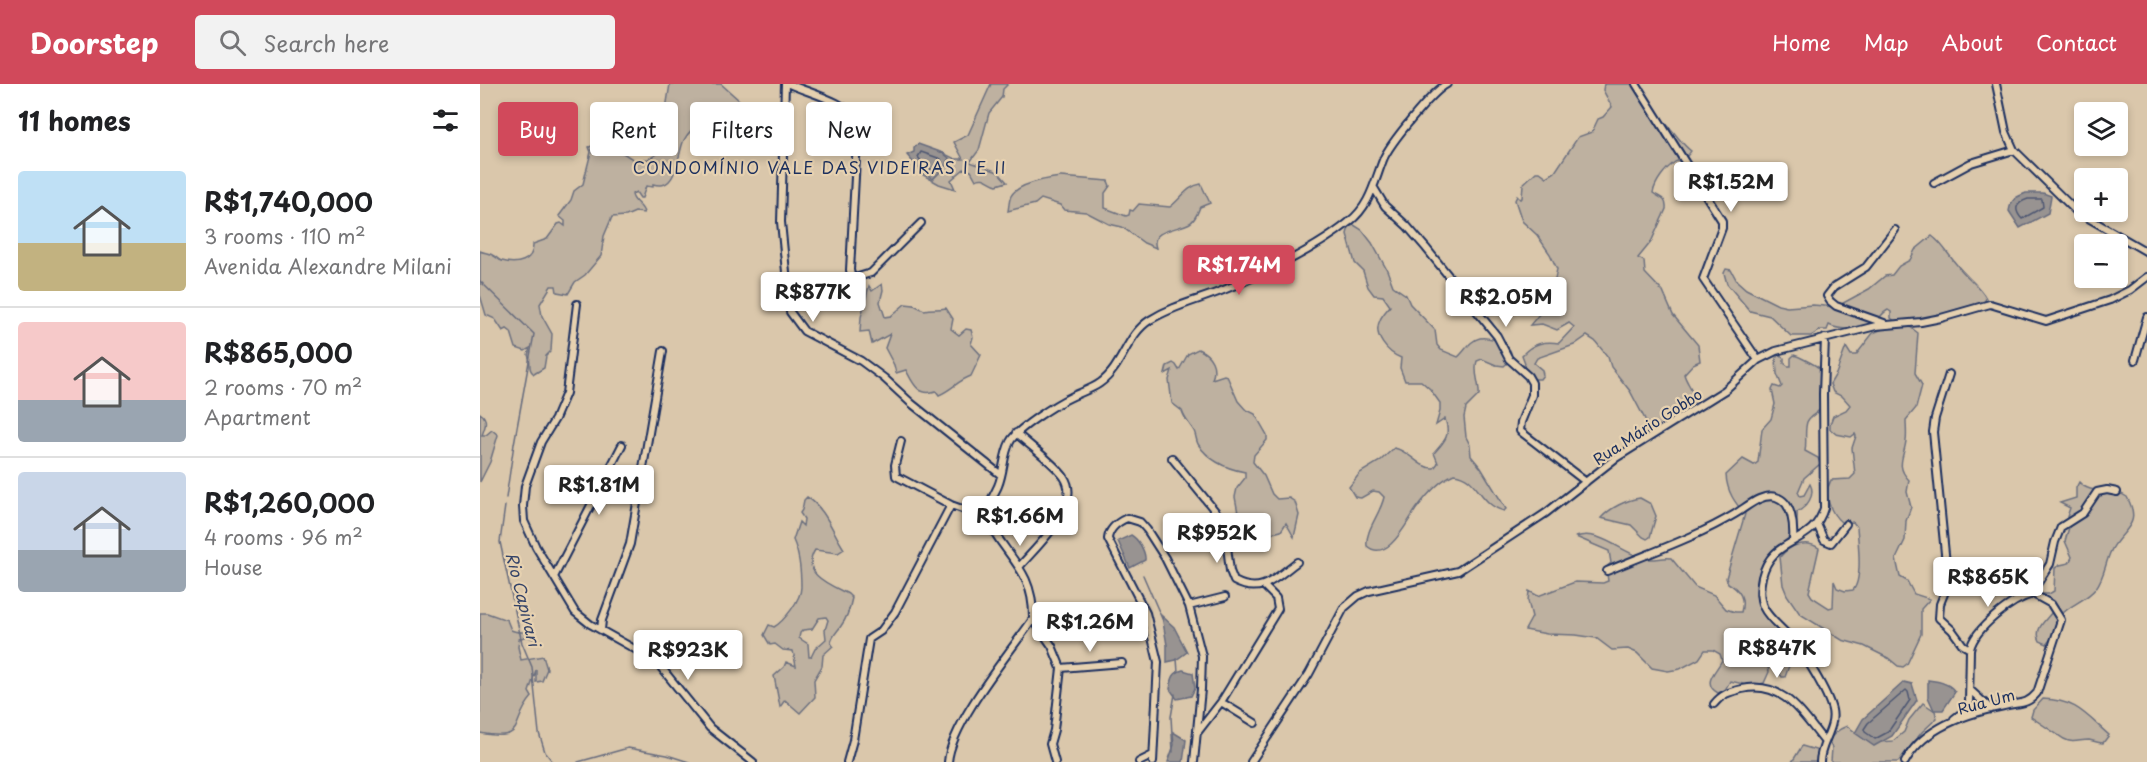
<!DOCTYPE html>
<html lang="en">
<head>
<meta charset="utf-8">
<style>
	:root { --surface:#fff; --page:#f2f2f2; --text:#202124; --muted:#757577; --line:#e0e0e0; --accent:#d1495b }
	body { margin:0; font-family:"Playpen Sans",sans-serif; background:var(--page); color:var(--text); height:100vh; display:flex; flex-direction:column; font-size:22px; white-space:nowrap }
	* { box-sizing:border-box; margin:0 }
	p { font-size:20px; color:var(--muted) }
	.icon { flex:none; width:33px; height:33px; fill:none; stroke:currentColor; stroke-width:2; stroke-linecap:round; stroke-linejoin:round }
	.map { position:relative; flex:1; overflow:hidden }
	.panel { display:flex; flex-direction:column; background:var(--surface); width:480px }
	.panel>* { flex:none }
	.hud { position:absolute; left:18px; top:18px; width:570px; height:54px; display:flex; gap:12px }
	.tools { position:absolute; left:1594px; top:18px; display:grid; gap:12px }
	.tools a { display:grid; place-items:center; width:54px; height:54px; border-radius:6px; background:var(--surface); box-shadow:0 3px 9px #0003; font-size:30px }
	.price { position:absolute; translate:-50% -51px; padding:0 14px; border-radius:6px; background:#fff; color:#222; font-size:20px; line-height:39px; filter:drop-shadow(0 2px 3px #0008) }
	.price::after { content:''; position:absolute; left:50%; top:36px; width:18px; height:14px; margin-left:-9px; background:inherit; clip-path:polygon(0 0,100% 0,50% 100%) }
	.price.current { background:var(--accent); color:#fff }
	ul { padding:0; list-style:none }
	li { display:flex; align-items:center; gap:18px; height:150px; padding:0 18px }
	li+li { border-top:2px solid var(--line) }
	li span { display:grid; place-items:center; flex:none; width:168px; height:120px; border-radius:6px; color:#555 }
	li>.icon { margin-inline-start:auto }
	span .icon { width:72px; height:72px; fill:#fffc; stroke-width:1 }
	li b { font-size:26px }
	h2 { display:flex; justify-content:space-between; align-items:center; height:72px; padding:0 18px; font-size:26px }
	.chip { padding:0 21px; border-radius:6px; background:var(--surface); box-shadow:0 3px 9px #0003; font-size:21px; line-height:54px }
	.chip.current { background:var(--accent); color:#fff }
	header { display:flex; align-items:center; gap:36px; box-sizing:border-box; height:84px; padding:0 30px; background:var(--accent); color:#fff }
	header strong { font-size:28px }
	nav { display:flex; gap:33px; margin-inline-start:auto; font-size:21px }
	.search { width:420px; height:54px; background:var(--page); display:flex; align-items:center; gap:15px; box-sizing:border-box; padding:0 21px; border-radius:6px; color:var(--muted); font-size:22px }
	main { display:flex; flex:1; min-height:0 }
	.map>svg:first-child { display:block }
	.green { fill:#beb1a0; stroke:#6c707f; stroke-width:1.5; fill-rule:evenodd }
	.water { fill:#989391; stroke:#666b7d; stroke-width:1.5 }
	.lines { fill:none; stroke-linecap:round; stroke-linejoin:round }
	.shore { stroke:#4d5772; stroke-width:1.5 }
	.stream { stroke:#666b7d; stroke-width:1.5 }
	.minor-casing { stroke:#1b2f5e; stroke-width:10 }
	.minor { stroke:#e6d1b0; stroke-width:6 }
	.labels { text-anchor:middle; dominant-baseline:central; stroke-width:4.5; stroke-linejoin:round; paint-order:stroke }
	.street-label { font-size:15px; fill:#1b2f5e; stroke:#e6d1b0 }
	.neighbourhood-label { font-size:16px; letter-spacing:1.5px; fill:#1b2f5e; stroke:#e6d1b0 }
	.water-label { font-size:16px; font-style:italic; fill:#344368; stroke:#e6d1b0 }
</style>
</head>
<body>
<header>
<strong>Doorstep</strong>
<div class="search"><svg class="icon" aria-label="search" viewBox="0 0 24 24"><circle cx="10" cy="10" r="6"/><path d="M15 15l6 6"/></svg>Search here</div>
<nav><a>Home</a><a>Map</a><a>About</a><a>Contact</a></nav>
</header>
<main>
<section class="panel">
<h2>11 homes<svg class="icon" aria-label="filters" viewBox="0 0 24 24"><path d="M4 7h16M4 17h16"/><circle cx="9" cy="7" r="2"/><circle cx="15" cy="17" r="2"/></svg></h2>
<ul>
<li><span style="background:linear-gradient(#bfe0f5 60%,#c2b280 0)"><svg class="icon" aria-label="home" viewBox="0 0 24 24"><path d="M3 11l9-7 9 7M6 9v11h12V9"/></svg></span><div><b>R$1,740,000</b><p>3 rooms · 110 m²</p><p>Avenida Alexandre Milani</p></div></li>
<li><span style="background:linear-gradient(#f6c9c9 65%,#9aa5b1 0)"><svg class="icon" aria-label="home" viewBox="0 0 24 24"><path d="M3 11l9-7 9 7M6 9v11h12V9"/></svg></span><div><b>R$865,000</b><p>2 rooms · 70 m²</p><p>Apartment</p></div></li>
<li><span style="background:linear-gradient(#c9d6e8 65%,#9aa5b1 0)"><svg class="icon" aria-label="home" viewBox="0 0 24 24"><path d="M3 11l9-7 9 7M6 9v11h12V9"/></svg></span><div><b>R$1,260,000</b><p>4 rooms · 96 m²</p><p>House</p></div></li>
</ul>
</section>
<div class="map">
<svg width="1667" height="678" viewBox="0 0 1667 678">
	<rect width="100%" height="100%" fill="#dac7ab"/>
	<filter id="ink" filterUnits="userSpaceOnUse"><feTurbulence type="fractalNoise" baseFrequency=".0167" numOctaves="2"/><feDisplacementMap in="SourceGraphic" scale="12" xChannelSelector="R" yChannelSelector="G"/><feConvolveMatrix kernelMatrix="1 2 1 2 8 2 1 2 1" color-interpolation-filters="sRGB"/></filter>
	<g filter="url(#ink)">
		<path class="green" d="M190 0H241L260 17 264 31C261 34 258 38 253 38 250 38 247 37 244 36 228 35 212 41 204 56 197 70 198 108 173 100V103L166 102 162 114H160L156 108 152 110C152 118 163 121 164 129L155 128 146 132 132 133 124 152 121 172 105 191 95 198 88 210 77 208 76 202H71L60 220 62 232 72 250 71 267 66 272 64 284 54 290C47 285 52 278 48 271L50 264 45 267 36 264 31 248 27 245 23 247 15 235 6 231 0 211V167C4 169 10 169 14 172 18 174 18 176 22 177 36 181 54 178 53 160L67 155 78 140 81 139 85 142V137L79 132 91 116 94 107 103 100 111 68 109 63 112 62H132L154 76 168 75 174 72 184 60 187 54 186 25Z
			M511 0H528L523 5 522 13 509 29 499 66 490 78 518 88 527 98 517 101C509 99 504 91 496 96L491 87 484 85 471 96 475 105 459 100 443 91 444 89 451 91 461 68 475 75H483L474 58 488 51Z
			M1124 0H1161L1163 18 1168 20C1175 35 1182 34 1191 45 1198 53 1203 61 1211 67 1207 74 1202 75 1195 78 1185 85 1175 98 1173 109 1180 114 1187 114 1186 125L1171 158 1158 174 1164 177 1165 189 1183 208 1193 231 1218 261 1220 277 1213 280 1204 290C1206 298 1212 304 1214 312 1217 329 1178 346 1165 353L1169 347 1168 341 1150 307 1131 283 1128 273 1115 257 1107 252 1094 261 1057 274 1054 279 1062 286 1063 291 1060 295H1051L1043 285 1045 279 1042 271C1053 259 1064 257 1079 259L1094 243 1089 239 1077 246 1062 240 1050 241 1061 228 1064 215 1075 195 1077 185 1070 170 1057 151 1042 137 1035 116 1037 112 1040 115 1042 114 1043 100 1056 88H1060L1067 93 1075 88 1098 53 1112 48 1118 35 1123 33 1132 23 1123 6Z
			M581 93 628 97 630 102 625 109V124L646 132 649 131 650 126 653 127 659 120 690 123C701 115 707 102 721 100L730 119 720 123C717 130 716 135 710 139 698 146 669 145 676 164L664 159 642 143 629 140 606 128 584 126 580 121 561 115 555 120 528 127C529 122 529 116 531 112 538 99 567 95 581 93Z
			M874 141 882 146 892 159 907 186 913 202 926 211 930 220 955 246 957 261 961 266 978 273C985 267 990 256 1000 254 1015 252 1045 266 1024 282L1016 281 1002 275 997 277C993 289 1000 299 999 311L986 324 984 333 986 353 990 361 991 372 1001 384 1026 425 1024 427C998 420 999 393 974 390 960 396 946 412 937 424 927 437 908 480 887 462 885 446 901 429 904 413L899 408 893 407 881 414 875 413 869 403 880 389 900 377 914 364C929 366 939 385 954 384L958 379 954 369C965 357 971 351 965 335L956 341 960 327V319L950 305 941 297H925L920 284 921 274C908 269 892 252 900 236 902 231 907 226 910 222L903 212 894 211 888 203 883 187 875 179 867 150 869 143Z
			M1452 152C1463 160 1468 171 1477 181 1486 193 1499 201 1506 214L1504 219 1430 240 1429 242 1438 249 1435 289 1442 301 1436 324 1426 336C1426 343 1427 351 1426 357 1424 373 1415 382 1429 396L1427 408 1431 423 1426 437 1425 456 1416 475 1420 493 1427 497 1434 510 1450 515 1441 525V550L1427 580 1423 583 1418 582 1408 574 1384 562 1362 556 1320 530 1307 511 1303 501 1300 473C1310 461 1326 455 1339 464L1329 508 1332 513 1349 524 1353 523 1354 497 1357 504 1365 507 1373 506C1383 496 1378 457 1377 443L1373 438 1362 439C1350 429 1343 411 1351 396L1370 395 1375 390 1372 364 1376 352 1375 350 1371 353 1356 350 1350 345V340L1353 332 1366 326 1370 321 1363 313 1353 308 1350 300 1356 290 1366 263 1371 271H1376L1393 249 1417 239 1411 234V228L1408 226C1402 229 1402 232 1397 236 1385 245 1362 248 1349 241L1347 246H1341L1331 252H1311L1290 232 1270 227 1247 200 1244 189 1246 185 1251 186 1257 197 1266 205 1298 221 1307 223 1333 221 1356 223 1389 205 1405 192 1412 191 1419 182 1430 176 1435 166Z
			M402 200 403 206 400 218 405 233 411 232 425 220 434 221 444 226C452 224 458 226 466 224L473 235 471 245 479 251 486 245 491 246 493 253 491 260 501 271 491 292C479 296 471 306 459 311L456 307C438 313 433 299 426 286L416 289 414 281 405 264 410 250 392 260 389 247 380 248 381 233 389 202 392 207Z
			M718 265C732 271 737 283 732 295L744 291 747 292 758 317 765 325 775 330 787 351V356L774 371 773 378 784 392 792 410 797 415 809 414 815 418 819 431 814 453 806 439 801 447 793 449 784 457 768 455 771 441 758 429 755 413 757 404 765 394V388C748 385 729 377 718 360 716 356 716 351 714 347 709 339 705 336 702 327L692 319 689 296 692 286 685 290 687 282 693 279 696 281 699 286 708 270Z
			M1300 270 1304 274V279L1308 282H1311V274L1314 271C1318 272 1336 281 1339 284 1344 288 1344 319 1340 325 1336 331 1330 331 1327 338 1324 348 1327 357 1325 367L1338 374 1340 380 1324 394 1318 408 1320 412 1324 411 1330 400C1336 411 1327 423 1317 428 1319 453 1303 454 1293 472 1286 485 1284 499 1276 511L1286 534 1302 550 1306 558 1305 570 1310 579 1305 593H1302L1286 571 1289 588 1284 599 1273 602 1250 597 1245 606 1238 609C1221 599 1236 588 1242 576L1240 570 1233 566H1225L1219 575 1200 585 1188 587 1172 584 1157 569 1148 565 1132 566 1116 554 1096 551 1067 550 1045 546 1052 533 1048 517 1049 507 1058 512 1095 498 1123 499 1128 497 1126 483 1131 479 1129 467 1096 453C1120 445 1140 468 1163 474 1173 477 1181 473 1191 474L1215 503 1234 511 1246 525 1255 528H1261C1265 514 1260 506 1248 499L1246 494 1265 430C1255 419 1247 408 1246 391L1263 375 1274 381 1278 378 1282 345 1291 335 1295 320 1292 306 1294 302 1300 304 1302 302 1297 290 1296 274Z
			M0 329C9 335 5 343 2 351H6L12 346 18 351 10 378 0 398Z
			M1599 398C1611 412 1632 402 1647 413 1664 444 1639 446 1630 469 1625 481 1624 493 1616 504 1606 517 1590 520 1580 532 1576 536 1578 540 1576 545 1575 551 1570 555 1567 560L1560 557C1553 544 1568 535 1575 524L1563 510H1569L1574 507 1575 484 1580 481 1589 479 1592 473 1585 457 1590 440 1587 433 1590 424 1580 419 1596 414V404Z
			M327 413C346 425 352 447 364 465L358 469 335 466C320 490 350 501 368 510L372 514C370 524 367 534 361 542 357 548 352 552 351 559L353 562 343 571 342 582 334 596 335 613 320 629 305 616 300 623 294 592 304 583 306 578 316 582 313 567 303 566 295 560 290 561 284 551 289 541 294 543C304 537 321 516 321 503 321 488 319 469 313 456L319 438 323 442 324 435 320 429 322 426 324 416ZM346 533 348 536 345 546 346 555 335 565 331 573H329L328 560 319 554 320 549 323 546 332 545 339 534Z
			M1160 414 1171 420 1176 432 1170 453 1167 455 1163 453 1151 441 1121 434C1130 424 1146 416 1160 414Z
			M0 529H7L27 536 31 546C39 550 46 546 54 551V555L46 552 39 555 38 563 41 576 63 572 67 585 62 597 56 598V586L49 608 52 613C29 639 48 658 0 649Z
			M1563 615C1596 616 1605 630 1629 651L1623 659C1617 659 1614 657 1609 656 1599 656 1593 660 1584 655L1551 633 1553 626Z
			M1443 619 1455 627 1457 634 1442 648 1418 678H1351L1352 664 1349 658C1352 649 1359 645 1367 642L1386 656 1399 658 1413 657 1424 648 1429 636Z
			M1322 662 1339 667 1340 678H1312Z"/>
		<path class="water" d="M438 60 463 69 469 74 464 84 453 95 438 84 427 71 434 68V64Z
			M1546 109H1563L1571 112 1568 129 1540 144 1529 127C1531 115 1536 113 1546 109Z
			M651 451C658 455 666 468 665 476L650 484 638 457Z
			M682 532 694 543 707 568 696 576 687 578V561Z
			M703 586 713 589 715 604 711 612 697 615 690 605C692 595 692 589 703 586Z
			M1448 596C1458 597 1470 599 1475 608L1463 626H1454L1448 613Z
			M1424 598 1432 600 1437 616 1412 652 1394 662 1375 649 1383 635Z
			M693 648 706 656 703 678H688L694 661Z"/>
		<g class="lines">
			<path class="shore" d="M441 68 461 75V78L455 86H452L443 80 438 73Z
				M1548 115H1562L1563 123 1542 135C1533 125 1536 119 1548 115Z
				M1426 606 1428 608 1430 616 1408 648 1395 655 1385 648 1384 645 1388 639Z"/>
			<path class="stream" d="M0 197 54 250 34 360 26 414
				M25 422 20 458 42 559 52 583 59 649 65 668 73 678
				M663 491 683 537
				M697 575 698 588
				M693 668 691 633 695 610
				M98 678 148 664 187 671 209 678"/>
			<defs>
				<path id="minor" d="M305 0 301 138 310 228 324 247 381 277 404 294 431 319 521 391
					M309 0C331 10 364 16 378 37L370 186 371 191 375 194 391 189 441 139
					M1156 0 1242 137V144L1223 195 1278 276
					M1516 0 1526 48 1534 66 1596 127 1667 168
					M1454 99 1491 79 1534 66
					M894 104 905 122 927 142 946 164 1017 252 1029 275 1048 292 1052 299V311L1041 338 1040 347 1106 398
					M97 220 86 309 75 335 61 358 45 402 43 422 44 437 56 463 95 528 110 540 176 577 230 644 273 678
					M1404 239 1356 222 1350 217 1347 212 1354 203 1386 183 1415 146
					M1655 276 1667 233
					M1469 290 1455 334 1453 348 1468 500 1460 520 1459 534 1472 546 1483 561 1490 565 1489 619 1487 625 1474 635
					M536 349C549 361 574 379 584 393 603 421 557 462 540 482
					M421 357 415 381 416 392 471 421 507 434
					M692 374 744 438 750 487 754 497C782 512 795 494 817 478
					M1337 440 1344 456 1351 459 1366 440
					M1127 487C1169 469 1215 454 1255 430 1267 423 1281 409 1296 413 1313 418 1314 443 1313 457
					M74 493 142 361
					M709 522 745 513
					M553 535C554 482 522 472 505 430 508 420 514 411 518 402 524 388 523 371 530 358 536 345 578 319 591 313 601 308 612 305 620 299 643 283 646 251 670 236 694 221 720 216 746 205 785 189 836 165 869 138 890 122 894 99 903 76 909 60 953 7 967 0
					M553 535 572 562 581 584 574 646 570 660 575 678
					M121 546 122 536 150 460 183 267
					M1490 565C1495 544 1532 515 1553 510
					M581 584 642 579
					M1490 606 1511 625
					M741 618 775 639
					M1234 620C1242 610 1249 608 1262 605 1303 596 1322 630 1344 657
					M717 649 741 618 798 525 796 514 784 502
					M367 678 373 656 389 555 401 547 415 528 471 421
					M468 678C471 639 530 568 553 535
					M659 678 673 671
					M673 678 678 578 666 529 628 455C629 444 638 438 647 434L660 438 667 446 685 474 709 522 722 572 721 605 714 678
					M771 678 829 590 864 524 878 512 889 507 978 487 1066 429 1136 374 1245 306 1278 276 1296 267 1396 242 1441 238 1461 234 1510 220 1566 237 1630 216 1650 206 1667 193
					M1340 678C1340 660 1356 644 1352 626 1348 609 1325 571 1314 558 1294 534 1274 529 1282 493 1292 451 1333 463 1344 424L1343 310 1345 254
					M1425 678C1443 643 1488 629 1524 622 1539 618 1546 622 1557 609L1581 536 1571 520 1553 510 1554 505 1570 480 1575 458 1581 443 1603 429 1617 408 1627 406 1637 408"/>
			</defs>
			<use href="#minor" class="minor-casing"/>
			<use href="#minor" class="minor"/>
		</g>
	</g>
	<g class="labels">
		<g class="street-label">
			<text transform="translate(1167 342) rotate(-33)">Rua Mário Gobbo</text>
			<text transform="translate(1506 617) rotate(-15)">Rua Um</text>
		</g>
		<g class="neighbourhood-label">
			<text x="340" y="83">CONDOMÍNIO VALE DAS VIDEIRAS I E II</text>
		</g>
		<g class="water-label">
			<text transform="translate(44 515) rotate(76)">Rio Capivari</text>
		</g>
	</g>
</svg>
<div class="tools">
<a><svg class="icon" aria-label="layers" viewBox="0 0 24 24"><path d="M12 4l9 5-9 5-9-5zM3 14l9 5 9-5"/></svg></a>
<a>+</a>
<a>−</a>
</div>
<b class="price" style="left:1251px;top:129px">R$1.52M</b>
<b class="price current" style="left:759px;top:212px">R$1.74M</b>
<b class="price" style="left:333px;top:239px">R$877K</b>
<b class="price" style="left:1026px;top:244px">R$2.05M</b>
<b class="price" style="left:119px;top:432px">R$1.81M</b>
<b class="price" style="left:540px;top:463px">R$1.66M</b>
<b class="price" style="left:737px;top:480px">R$952K</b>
<b class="price" style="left:1508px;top:524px">R$865K</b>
<b class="price" style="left:610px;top:569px">R$1.26M</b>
<b class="price" style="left:1297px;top:595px">R$847K</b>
<b class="price" style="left:208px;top:597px">R$923K</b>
<div class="hud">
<a class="chip current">Buy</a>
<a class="chip">Rent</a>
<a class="chip">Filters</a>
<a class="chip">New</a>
</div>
</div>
</main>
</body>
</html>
